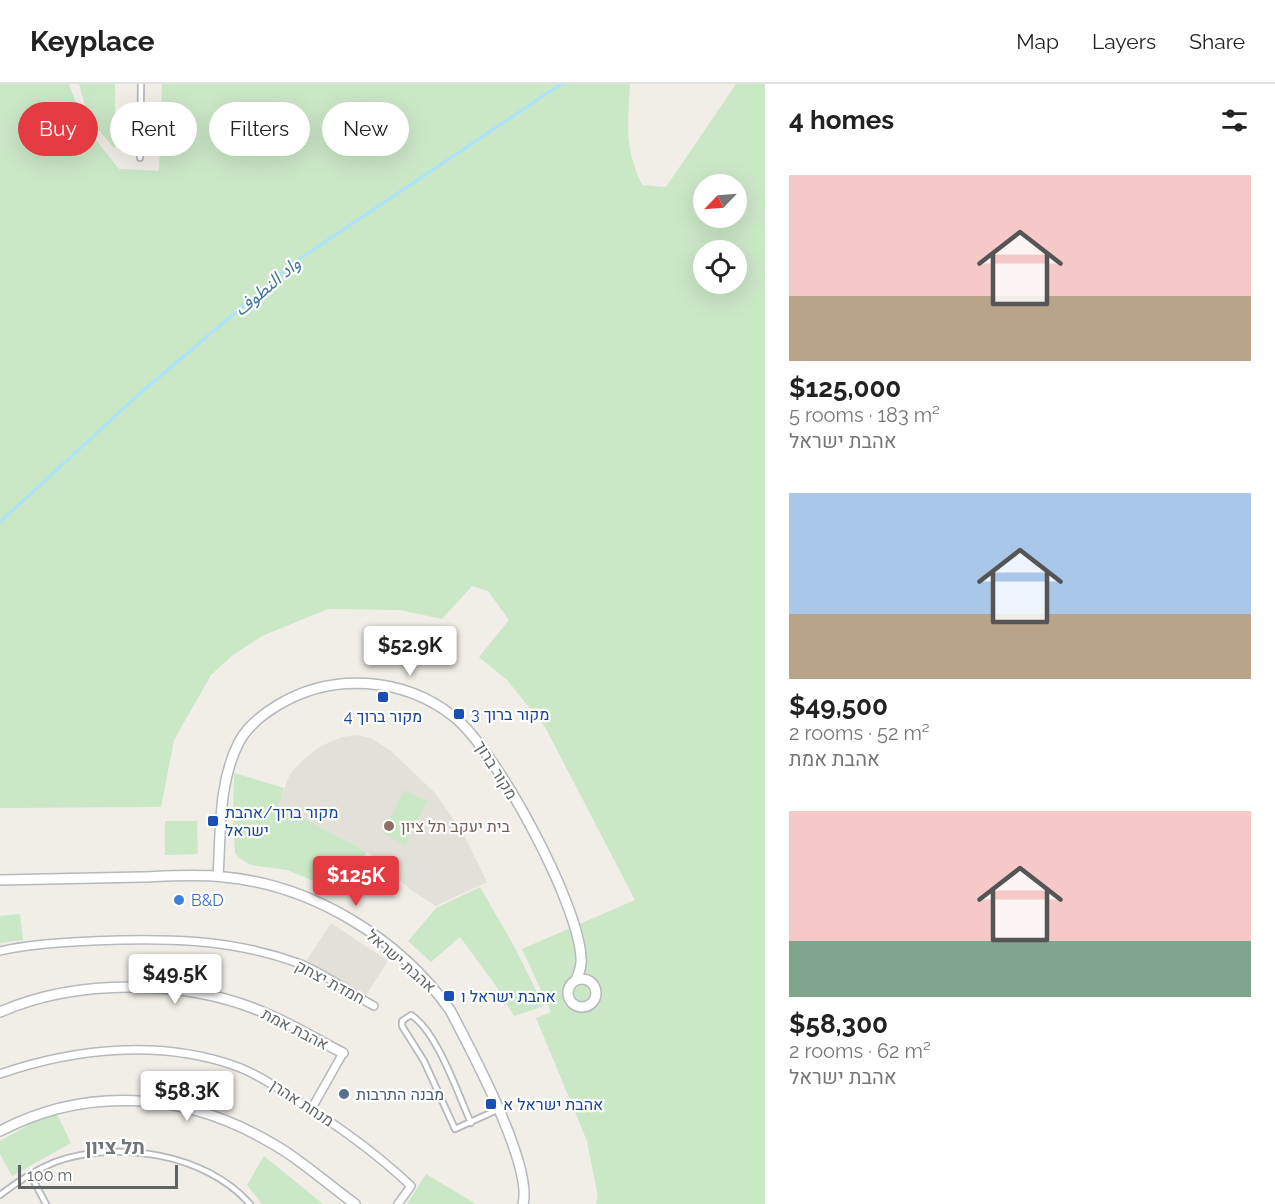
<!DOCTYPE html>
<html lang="en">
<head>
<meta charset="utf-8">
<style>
	:root { --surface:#fff; --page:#f6f6f6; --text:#222; --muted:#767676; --line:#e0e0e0; --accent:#e43a41 }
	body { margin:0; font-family:Raleway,"Noto Sans Arabic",Heebo,sans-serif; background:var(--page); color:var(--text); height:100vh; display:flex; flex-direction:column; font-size:22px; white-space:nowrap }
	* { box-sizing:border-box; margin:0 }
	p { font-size:20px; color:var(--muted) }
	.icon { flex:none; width:33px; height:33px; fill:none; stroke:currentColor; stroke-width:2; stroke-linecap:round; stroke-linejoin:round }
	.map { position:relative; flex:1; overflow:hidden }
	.details { display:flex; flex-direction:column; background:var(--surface); width:510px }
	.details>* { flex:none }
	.top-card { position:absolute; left:18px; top:18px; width:570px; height:54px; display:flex; gap:12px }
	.needle { width:39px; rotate:245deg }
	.fabs { position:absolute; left:693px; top:90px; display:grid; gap:12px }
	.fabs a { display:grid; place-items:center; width:54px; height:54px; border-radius:50%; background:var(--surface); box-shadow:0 6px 24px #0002; font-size:30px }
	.scale { position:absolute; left:18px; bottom:15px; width:160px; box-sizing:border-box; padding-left:6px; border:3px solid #5f6467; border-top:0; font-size:16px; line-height:21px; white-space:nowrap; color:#5f6467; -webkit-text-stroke:4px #fff; paint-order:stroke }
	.price { position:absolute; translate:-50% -51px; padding:0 14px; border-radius:6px; background:#fff; color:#222; font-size:20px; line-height:39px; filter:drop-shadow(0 2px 3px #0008) }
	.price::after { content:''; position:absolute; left:50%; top:36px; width:18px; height:14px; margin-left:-9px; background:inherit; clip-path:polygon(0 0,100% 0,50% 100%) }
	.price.active { background:var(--accent); color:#fff }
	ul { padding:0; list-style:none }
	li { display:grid; align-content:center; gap:12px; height:318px; padding:0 24px }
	li span { display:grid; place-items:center; height:186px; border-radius:0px; color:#555 }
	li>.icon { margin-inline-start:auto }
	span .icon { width:108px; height:108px; fill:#fffc; stroke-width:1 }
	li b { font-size:26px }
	h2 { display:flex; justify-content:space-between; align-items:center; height:72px; padding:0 24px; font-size:26px }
	.tag { padding:0 21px; border-radius:27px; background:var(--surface); box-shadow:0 6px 24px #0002; font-size:21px; line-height:54px }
	.tag.active { background:var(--accent); color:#fff }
	header { display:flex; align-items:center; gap:36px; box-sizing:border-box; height:84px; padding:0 30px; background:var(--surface); border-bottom:2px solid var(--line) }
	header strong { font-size:28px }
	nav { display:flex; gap:33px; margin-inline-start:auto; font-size:21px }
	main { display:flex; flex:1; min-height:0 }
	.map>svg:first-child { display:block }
	.education { fill:#e3dfd9 }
	.green { fill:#cae7c6; fill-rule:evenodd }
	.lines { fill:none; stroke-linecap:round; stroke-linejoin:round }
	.stream { stroke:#ace3fc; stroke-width:3 }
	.service-casing { stroke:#b5b8bc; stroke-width:8 }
	.pedestrian-casing { stroke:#b5b8bc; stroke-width:10 }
	.minor-casing { stroke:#b5b8bc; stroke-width:12 }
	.service { stroke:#fff; stroke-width:4.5 }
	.pedestrian { stroke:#fff; stroke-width:7 }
	.minor { stroke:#fff; stroke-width:9 }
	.transit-dot { fill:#1a4fb4; stroke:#fff; stroke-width:2 }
	.education-dot { fill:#8d6e63; stroke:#fff; stroke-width:2 }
	.shop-dot { fill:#3f7fe0; stroke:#fff; stroke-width:2 }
	.service-dot { fill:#5c6f8a; stroke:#fff; stroke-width:2 }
	.labels { text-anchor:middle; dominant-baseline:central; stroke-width:4.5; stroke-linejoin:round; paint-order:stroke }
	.transit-label { font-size:16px; fill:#164399; stroke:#fff; text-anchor:start }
	.street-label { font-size:16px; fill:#5f6467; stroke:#fff }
	.education-label { font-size:16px; fill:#785e54; stroke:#fff; text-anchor:start }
	.shop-label { font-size:16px; fill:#366cbe; stroke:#fff; text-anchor:start }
	.service-label { font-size:16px; fill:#4e5e75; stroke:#fff; text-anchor:start }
	.water-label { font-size:18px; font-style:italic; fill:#41799e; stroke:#fff }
	.quarter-label { font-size:20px; font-weight:bold; fill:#707679; stroke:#fff }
</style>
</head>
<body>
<header>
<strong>Keyplace</strong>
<nav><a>Map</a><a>Layers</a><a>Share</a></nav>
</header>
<main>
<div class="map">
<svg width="765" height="1120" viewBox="0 0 765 1120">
	<rect width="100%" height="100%" fill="#f1eee8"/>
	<path class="education" d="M358 651 372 655 390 666 436 710 464 751 487 798 436 822 411 806 371 770 298 731 277 724 290 690 303 676 321 662 342 653Z
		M331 839 388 877 364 914 307 876Z"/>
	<path class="green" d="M0 0H69L84 41 119 85 159 87 162 0H630C628 41 624 63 642 101L666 103 736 0H765V1120H596L598 1113 587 1057 536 934 551 928 522 865 635 816 545 643 507 596 479 573 509 536 488 507 472 502 442 535 400 526 328 525 262 552 233 571 211 591 174 656 161 723 0 724ZM704 100H736V134H704ZM704 166H736V200H704Z
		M79 0H115V65L89 35Z
		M234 689 284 704 278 724 298 731 367 768 341 808 287 786 251 781 239 774 235 769 233 737Z
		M404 706 427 717 405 761 383 749Z
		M165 737H197L198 770 165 771Z
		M480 803 514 862 544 922 514 932 494 899 460 853 431 878 408 857 436 824Z
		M20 830 23 856 0 859V832Z
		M55 1026 71 1059 12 1092 0 1070V1057Z
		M264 1072 323 1120H262L247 1101Z
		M426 1090 476 1120H407Z"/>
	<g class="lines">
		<path class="stream" d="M0 438 137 312 295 178 561 0"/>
		<defs>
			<path id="service" d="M140 74 141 0
				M471 1039C458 1010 437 947 411 931L402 937V942L424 977 455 1045 497 1026
				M30 1090 46 1120
				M0 1111C17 1098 35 1086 55 1078 117 1056 205 1069 250 1120"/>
			<path id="pedestrian" d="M0 867C30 860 61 859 91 857 163 854 229 854 298 879 325 889 349 909 374 922
				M0 990C75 964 162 955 238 983 257 990 273 1001 290 1012 333 1038 374 1067 411 1102L398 1120
				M312 1024 343 969"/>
			<path id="minor" d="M218 792C221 748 218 699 239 658 247 643 263 630 278 621 332 588 403 593 453 632 496 665 579 820 581 874 582 882 579 889 576 896
				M0 796C47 795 94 794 142 793 169 792 197 790 224 793 312 801 399 854 450 926 470 964 533 1081 523 1120
				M568 909a14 14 0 1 1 28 0a14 14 0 1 1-28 0Z
				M0 928C78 894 187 895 265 929 292 940 317 956 343 969
				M0 1047C86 1002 182 1008 266 1056 298 1073 326 1099 355 1120"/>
		</defs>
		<use href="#service" class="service-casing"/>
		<use href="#pedestrian" class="pedestrian-casing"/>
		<use href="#minor" class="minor-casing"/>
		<use href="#service" class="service"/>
		<use href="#pedestrian" class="pedestrian"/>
		<use href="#minor" class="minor"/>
	</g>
	<g class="transit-dot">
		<rect x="377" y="607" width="12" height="12" rx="3"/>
		<rect x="453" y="624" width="12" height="12" rx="3"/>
		<rect x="207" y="731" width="12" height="12" rx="3"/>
		<rect x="443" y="906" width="12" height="12" rx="3"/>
		<rect x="485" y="1014" width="12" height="12" rx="3"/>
	</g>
	<circle class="education-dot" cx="389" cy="742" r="6"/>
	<circle class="shop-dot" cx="179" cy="816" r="6"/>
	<circle class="service-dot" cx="344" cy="1010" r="6"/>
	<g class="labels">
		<g class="transit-label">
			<text x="471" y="630">מקור ברוך 3</text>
			<text x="383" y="632" text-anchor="middle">מקור ברוך 4</text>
			<text x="225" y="728">מקור ברוך/אהבת<tspan x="225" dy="18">ישראל</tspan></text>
			<text x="461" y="912">אהבת ישראל ו</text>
			<text x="503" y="1020">אהבת ישראל א</text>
		</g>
		<g class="street-label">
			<text transform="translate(496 686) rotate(58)">מקור ברוך</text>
			<text transform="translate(401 877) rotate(41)">אהבת ישראל</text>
			<text transform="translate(330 898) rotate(28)">חמדת יצחק</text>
			<text transform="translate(295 945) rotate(27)">אהבת אמת</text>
			<text transform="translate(302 1019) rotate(33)">מנחת אהרן</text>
		</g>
		<g class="education-label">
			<text x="401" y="742">בית יעקב תל ציון</text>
		</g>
		<g class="shop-label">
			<text x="191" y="816">B&amp;D</text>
		</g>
		<g class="service-label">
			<text x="356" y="1010">מבנה התרבות</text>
		</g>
		<g class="water-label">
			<text transform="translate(267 202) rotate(-40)">واد النطوف</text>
		</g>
		<g class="quarter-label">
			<text x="115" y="1063">תל ציון</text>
		</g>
	</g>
</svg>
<div class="fabs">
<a><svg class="needle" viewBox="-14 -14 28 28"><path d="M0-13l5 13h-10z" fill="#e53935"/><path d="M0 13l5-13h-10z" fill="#767676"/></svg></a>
<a><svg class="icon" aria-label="locate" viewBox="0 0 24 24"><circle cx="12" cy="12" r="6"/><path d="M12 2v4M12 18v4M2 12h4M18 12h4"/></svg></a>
</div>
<div class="scale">100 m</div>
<b class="price" style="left:410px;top:593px">$52.9K</b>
<b class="price active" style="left:356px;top:823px">$125K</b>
<b class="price" style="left:175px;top:921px">$49.5K</b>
<b class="price" style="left:187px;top:1038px">$58.3K</b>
<div class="top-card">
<a class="tag active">Buy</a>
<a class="tag">Rent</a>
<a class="tag">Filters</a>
<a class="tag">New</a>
</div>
</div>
<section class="details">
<h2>4 homes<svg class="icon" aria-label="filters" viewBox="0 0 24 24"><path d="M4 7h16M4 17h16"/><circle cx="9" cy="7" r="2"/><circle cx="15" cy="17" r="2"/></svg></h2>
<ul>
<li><span style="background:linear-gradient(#f6c9c9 65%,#b9a48a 0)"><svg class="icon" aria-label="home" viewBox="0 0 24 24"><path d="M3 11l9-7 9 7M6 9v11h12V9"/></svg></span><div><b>$125,000</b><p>5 rooms · 183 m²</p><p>אהבת ישראל</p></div></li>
<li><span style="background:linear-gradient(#a9c7e8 65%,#b9a48a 0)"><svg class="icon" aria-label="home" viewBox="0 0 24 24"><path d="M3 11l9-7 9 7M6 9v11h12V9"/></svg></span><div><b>$49,500</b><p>2 rooms · 52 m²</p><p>אהבת אמת</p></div></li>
<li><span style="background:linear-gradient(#f6c9c9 70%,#7fa58c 0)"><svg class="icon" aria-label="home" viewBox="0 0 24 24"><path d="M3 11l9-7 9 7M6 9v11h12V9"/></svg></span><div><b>$58,300</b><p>2 rooms · 62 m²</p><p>אהבת ישראל</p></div></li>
</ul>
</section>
</main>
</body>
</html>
